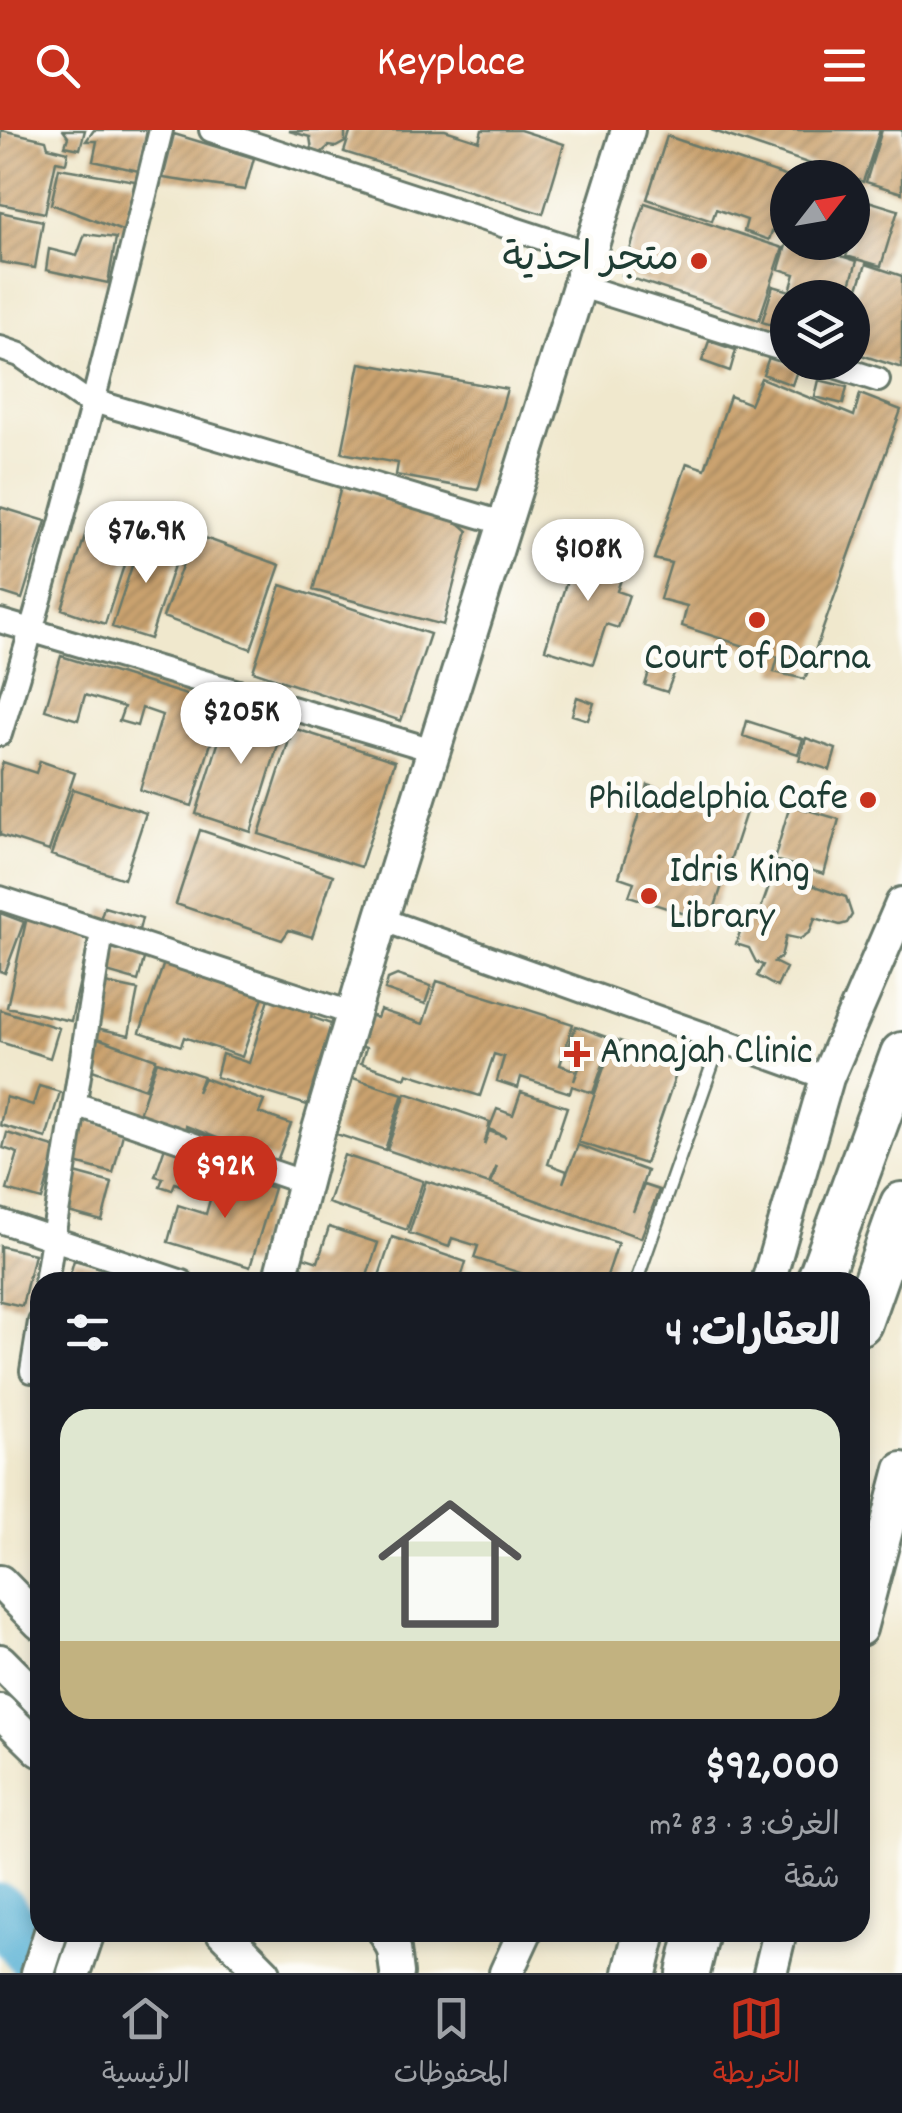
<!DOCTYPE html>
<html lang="ar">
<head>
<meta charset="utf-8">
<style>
	:root { --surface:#171b24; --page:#20242c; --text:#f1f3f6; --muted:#9ea1a6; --line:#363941; --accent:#c8321e }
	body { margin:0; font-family:Dekko,"Playpen Sans Arabic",sans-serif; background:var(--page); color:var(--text); direction:rtl; height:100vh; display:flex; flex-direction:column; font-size:38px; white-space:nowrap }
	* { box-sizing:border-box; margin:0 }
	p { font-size:32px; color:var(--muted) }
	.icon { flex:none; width:55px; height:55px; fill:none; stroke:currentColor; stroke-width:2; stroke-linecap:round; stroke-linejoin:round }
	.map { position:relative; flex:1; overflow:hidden; direction:ltr }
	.drawer { position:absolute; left:30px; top:1142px; width:840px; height:670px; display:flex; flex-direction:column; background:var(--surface); border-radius:30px; box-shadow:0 5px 15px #0003; direction:rtl }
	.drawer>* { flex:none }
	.needle { width:65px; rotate:59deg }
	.controls { position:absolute; left:770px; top:30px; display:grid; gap:20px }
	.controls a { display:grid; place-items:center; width:100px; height:100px; border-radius:50%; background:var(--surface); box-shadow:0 5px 15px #0003; font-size:50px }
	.price { position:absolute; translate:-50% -85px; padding:0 22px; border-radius:35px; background:#fff; color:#222; font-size:32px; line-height:65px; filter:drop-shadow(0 2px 5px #0008) }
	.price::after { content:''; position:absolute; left:50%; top:60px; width:30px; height:22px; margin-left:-15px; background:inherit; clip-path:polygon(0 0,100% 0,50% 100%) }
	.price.on { background:var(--accent); color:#fff }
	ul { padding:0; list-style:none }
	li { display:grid; align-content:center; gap:20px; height:530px; padding:0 30px }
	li+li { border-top:2px solid var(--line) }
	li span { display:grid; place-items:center; height:310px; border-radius:30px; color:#555 }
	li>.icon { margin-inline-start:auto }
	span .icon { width:180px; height:180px; fill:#fffc; stroke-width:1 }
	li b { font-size:42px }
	h2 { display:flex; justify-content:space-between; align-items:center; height:120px; padding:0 30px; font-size:42px }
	header { display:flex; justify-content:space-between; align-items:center; height:130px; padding:0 30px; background:var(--accent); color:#fff; font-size:45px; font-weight:600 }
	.tabs { display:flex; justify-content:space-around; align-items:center; height:140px; border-top:2px solid var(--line); background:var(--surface); font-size:28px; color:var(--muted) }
	.tabs a { display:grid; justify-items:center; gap:5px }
	.tabs .on { color:var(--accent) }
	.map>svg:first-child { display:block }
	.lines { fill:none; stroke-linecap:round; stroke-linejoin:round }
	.river { stroke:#57b0d4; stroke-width:55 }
	.building { fill:url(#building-hatch) }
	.lane-casing { stroke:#68796a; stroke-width:16 }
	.street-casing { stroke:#68796a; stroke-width:28 }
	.secondary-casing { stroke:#68796a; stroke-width:38 }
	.highway-casing { stroke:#68796a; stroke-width:48 }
	.lane { stroke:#fff; stroke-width:11 }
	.street { stroke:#fff; stroke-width:22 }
	.secondary { stroke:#fff; stroke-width:32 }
	.highway { stroke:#fff; stroke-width:42 }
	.poi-dot { fill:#c8321e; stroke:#fdfcf7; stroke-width:4 }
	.labels { text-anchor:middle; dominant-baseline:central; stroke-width:10; stroke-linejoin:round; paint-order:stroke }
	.poi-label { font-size:40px; fill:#1f3d34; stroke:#fdfcf7; text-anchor:end }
</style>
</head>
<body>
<header><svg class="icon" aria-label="menu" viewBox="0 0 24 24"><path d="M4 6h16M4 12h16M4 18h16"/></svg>Keyplace<svg class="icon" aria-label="search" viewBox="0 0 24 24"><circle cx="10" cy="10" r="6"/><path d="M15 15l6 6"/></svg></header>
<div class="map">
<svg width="902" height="1843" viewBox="0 0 902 1843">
	<defs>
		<pattern id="building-hatch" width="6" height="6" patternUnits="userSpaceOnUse" patternTransform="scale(2.5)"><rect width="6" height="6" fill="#cba370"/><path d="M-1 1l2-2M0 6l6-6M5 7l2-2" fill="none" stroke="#a4865d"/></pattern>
	</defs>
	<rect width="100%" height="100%" fill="#fdfcf7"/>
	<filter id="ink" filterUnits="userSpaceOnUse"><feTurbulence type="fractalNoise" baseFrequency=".01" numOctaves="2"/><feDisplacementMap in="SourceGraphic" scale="20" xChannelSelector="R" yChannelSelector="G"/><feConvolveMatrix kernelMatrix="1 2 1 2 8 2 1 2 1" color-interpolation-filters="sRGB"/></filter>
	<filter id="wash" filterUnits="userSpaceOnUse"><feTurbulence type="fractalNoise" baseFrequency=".0048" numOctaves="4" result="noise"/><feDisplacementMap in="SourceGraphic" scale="40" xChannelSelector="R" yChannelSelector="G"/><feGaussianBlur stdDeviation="2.25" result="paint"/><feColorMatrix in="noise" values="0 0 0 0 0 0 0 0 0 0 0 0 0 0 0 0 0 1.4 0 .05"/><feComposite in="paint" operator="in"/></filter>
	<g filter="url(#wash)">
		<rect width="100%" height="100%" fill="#f0e8cd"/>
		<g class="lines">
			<path class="river" d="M0 1781 48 1843"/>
		</g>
		<g id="blocks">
			<path class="building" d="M1 0 46 10 48 17 68 22 66 33 56 31 45 83 0 74Z
				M63 0H85L80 19 65 16 68 7Z
				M94 0H147L139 41 93 31 97 11H86Z
				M345 0V12L336 17 329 16 321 23 312 20 310 7 289 1Z
				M351 0H445L479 11 482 0H520L564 14 543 84 344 22Z
				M711 0H880L863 52Z
				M882 0H902V63L866 52Z
				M174 4 254 28 245 60 163 48Z
				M667 6 788 47 776 88 788 91V106L772 101 769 110 744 101 747 90 716 79 712 91 647 69Z
				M59 38 135 51 125 102 51 74Z
				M852 66 898 80 881 136 846 126 852 112Z
				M645 73 783 118 759 190 622 145Z
				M0 82 43 91 35 138 0 132Z
				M85 104 116 108 108 153 46 140 49 119 77 126Z
				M787 112H797L857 131 846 168H788V200L762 192 773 156 790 161 795 144 779 139Z
				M866 134 902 146V238L852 222V176Z
				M709 211 736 220 730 241 702 231Z
				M769 227 798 238 792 255 763 244Z
				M360 233 507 259 478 360 396 345 398 333 342 323Z
				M761 248 854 286 860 264 901 280 805 549 774 542 778 527 682 496 687 476 660 469 671 433 654 429 687 333 705 339 730 266 750 274Z
				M819 250 847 257 843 274 815 267Z
				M341 357 453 388 468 401 443 495 313 460Z
				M0 377 46 391 22 469 0 462Z
				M88 396 132 411 105 494 62 479Z
				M143 402 181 414 150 509 112 497Z
				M194 404 280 435 251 519 163 487Z
				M579 413 628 429 617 461 629 465 618 498 606 494 593 534 545 519Z
				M281 455 430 504 401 591 253 541Z
				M61 526 222 576 192 676 140 660 162 585 142 578 137 596 119 591 124 577 85 565 78 590 45 580Z
				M652 533 675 541 667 562 645 555Z
				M577 567 594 573 588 590 572 585Z
				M231 572 286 589 251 702 196 684Z
				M747 591 803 609 798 624 743 606Z
				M293 598 395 631 361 737 259 704Z
				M806 608 836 619 830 640 799 630Z
				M40 631 75 643 49 721 0 705V641L3 632 36 643Z
				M648 655 708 674 713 658 750 670 710 792 629 766 634 752 619 747Z
				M73 659 146 683 124 749 51 725Z
				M790 675 839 689 824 744 774 730Z
				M200 700 333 745 312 807 289 800 282 810 176 774Z
				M774 742 846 767 852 785 847 793 840 795 815 788 810 802 800 809 786 806 781 827 774 832 786 838 777 857 757 846 763 835 756 832 749 818 736 814 747 780 759 784Z
				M104 777 142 788 138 804 99 793Z
				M0 783 24 792 5 843 0 841Z
				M27 787 91 801 71 891 7 877Z
				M110 815 145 825 138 851 103 841Z
				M166 827 265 861 242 927 184 907 181 916 140 902Z
				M397 845 431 856 425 874 385 860 388 849Z
				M437 851 573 894 560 935 577 941 574 951 582 930 566 925 576 896 612 909 593 963 572 956 570 963 521 947 518 958 497 951 504 927 494 924 480 966 407 943 405 948 361 933 366 918 360 916 370 885 377 888 380 880 423 894Z
				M105 853 138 860 129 905 96 898Z
				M271 862 314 875 311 887 331 894 307 975 216 947 222 924 249 933Z
				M0 880 59 898 50 928 0 912Z
				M95 907 156 929 145 959 84 937Z
				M614 909 680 933 645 1034 578 1012Z
				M157 931 203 946 197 962 204 948 264 971 259 983 291 994 277 1031 186 996 185 1000 139 984Z
				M353 948 403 964 385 1020 336 1004Z
				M39 956 60 962 46 1008 0 995 6 967 33 975Z
				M521 962 567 977 548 1034 567 1041 563 1053 578 1015 647 1041 633 1082 644 1055 659 1060 641 1108 491 1054 497 1036 489 1054 387 1020 406 963 490 992 484 1015 489 1001 506 1007 489 999 497 979 513 985Z
				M79 988 124 1000 113 1043 68 1031Z
				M7 1003 57 1018 42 1070 7 1060 18 1023 3 1018Z
				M168 1008 213 1024 206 1047 198 1044 193 1060 175 1053 172 1060 160 1056 163 1048 155 1046Z
				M344 1025 423 1051 407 1100 328 1073Z
				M218 1041 274 1058 250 1137 168 1112 178 1075 206 1084Z
				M75 1043 112 1053 102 1091 65 1081Z
				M426 1051 618 1113 605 1152H548L474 1128 478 1116 452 1108 449 1117 409 1103Z
				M329 1097 378 1113 365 1152 296 1151 303 1127 318 1132Z
				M392 1107 466 1132 461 1148 472 1152H377Z
				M0 1116 34 1124 22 1176 0 1171Z
				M74 1130 150 1151V1152H68Z"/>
		</g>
	</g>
	<g filter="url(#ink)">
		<use href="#blocks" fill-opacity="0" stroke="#68796a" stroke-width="2.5"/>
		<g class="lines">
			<defs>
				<path id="lane" d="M636 1152 721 910"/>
				<path id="street" d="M211 0 588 123
					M578 155 788 221
					M0 218 20 225 80 267 506 394
					M822 232 878 250
					M0 491 436 621
					M0 604C62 405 111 202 161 0
					M0 768 354 884
					M381 789 827 948
					M75 974 305 1053
					M0 1091 182 1152
					M46 1152 102 802
					M32 1241 40 1192"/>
				<path id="secondary" d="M279 1152 317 1006 381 789 628 0
					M768 1152 827 948 902 774
					M0 1452 40 1493
					M860 1499 902 1339
					M0 1531 40 1571
					M0 1581 40 1620
					M223 1802 264 1843
					M385 1802 394 1819 397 1843
					M38 1843 51 1802
					M74 1843 88 1802
					M506 1843 525 1802
					M770 1843 780 1802"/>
				<path id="highway" d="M818 1152 902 924
					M860 1193 902 1074
					M635 1843 645 1802
					M688 1843 698 1802"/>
			</defs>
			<use href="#lane" class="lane-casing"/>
			<use href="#street" class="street-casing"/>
			<use href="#secondary" class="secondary-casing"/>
			<use href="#highway" class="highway-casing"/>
			<use href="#lane" class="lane"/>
			<use href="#street" class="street"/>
			<use href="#secondary" class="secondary"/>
			<use href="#highway" class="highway"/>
		</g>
	</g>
	<g class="poi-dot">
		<circle cx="699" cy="131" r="10"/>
		<circle cx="757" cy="490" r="10"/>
		<circle cx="868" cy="670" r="10"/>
		<circle cx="649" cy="766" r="10"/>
		<path d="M572 909h10v10h10v10h-10v10h-10v-10h-10v-10h10z"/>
	</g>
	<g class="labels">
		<g class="poi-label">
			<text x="679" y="131">متجر احذية</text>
			<text x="757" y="530" text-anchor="middle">Court of Darna</text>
			<text x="848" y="670">Philadelphia Cafe</text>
			<text x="669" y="743" text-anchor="start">Idris King<tspan x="669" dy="46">Library</tspan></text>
			<text x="600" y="924" text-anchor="start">Annajah Clinic</text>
		</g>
	</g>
</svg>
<div class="controls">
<a><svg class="needle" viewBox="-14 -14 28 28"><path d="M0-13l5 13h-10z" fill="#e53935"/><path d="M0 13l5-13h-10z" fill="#9ea1a6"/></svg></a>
<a><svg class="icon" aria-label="layers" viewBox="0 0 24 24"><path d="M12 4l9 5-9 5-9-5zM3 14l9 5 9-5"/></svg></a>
</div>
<b class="price" style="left:146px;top:456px">$76.9K</b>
<b class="price" style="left:588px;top:474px">$108K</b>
<b class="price" style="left:241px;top:637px">$205K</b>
<b class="price on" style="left:225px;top:1091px">$92K</b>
<section class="drawer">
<h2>العقارات: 4<svg class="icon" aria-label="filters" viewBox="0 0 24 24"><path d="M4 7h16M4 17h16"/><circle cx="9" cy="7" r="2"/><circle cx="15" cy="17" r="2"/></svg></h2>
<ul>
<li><span style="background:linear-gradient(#dfe7d0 75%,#c2b280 0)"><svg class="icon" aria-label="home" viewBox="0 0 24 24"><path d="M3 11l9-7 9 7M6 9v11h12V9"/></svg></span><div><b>$92,000</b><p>الغرف: 3 · 83 m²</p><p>شقة</p></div></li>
</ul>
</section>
</div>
<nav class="tabs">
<a class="on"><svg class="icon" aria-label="map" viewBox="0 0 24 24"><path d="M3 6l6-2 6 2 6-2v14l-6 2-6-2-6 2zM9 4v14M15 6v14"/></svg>الخريطة</a>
<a><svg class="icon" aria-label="saved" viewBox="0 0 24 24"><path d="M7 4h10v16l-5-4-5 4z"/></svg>المحفوظات</a>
<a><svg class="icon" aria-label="home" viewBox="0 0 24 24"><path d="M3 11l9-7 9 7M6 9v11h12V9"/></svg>الرئيسية</a>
</nav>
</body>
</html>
